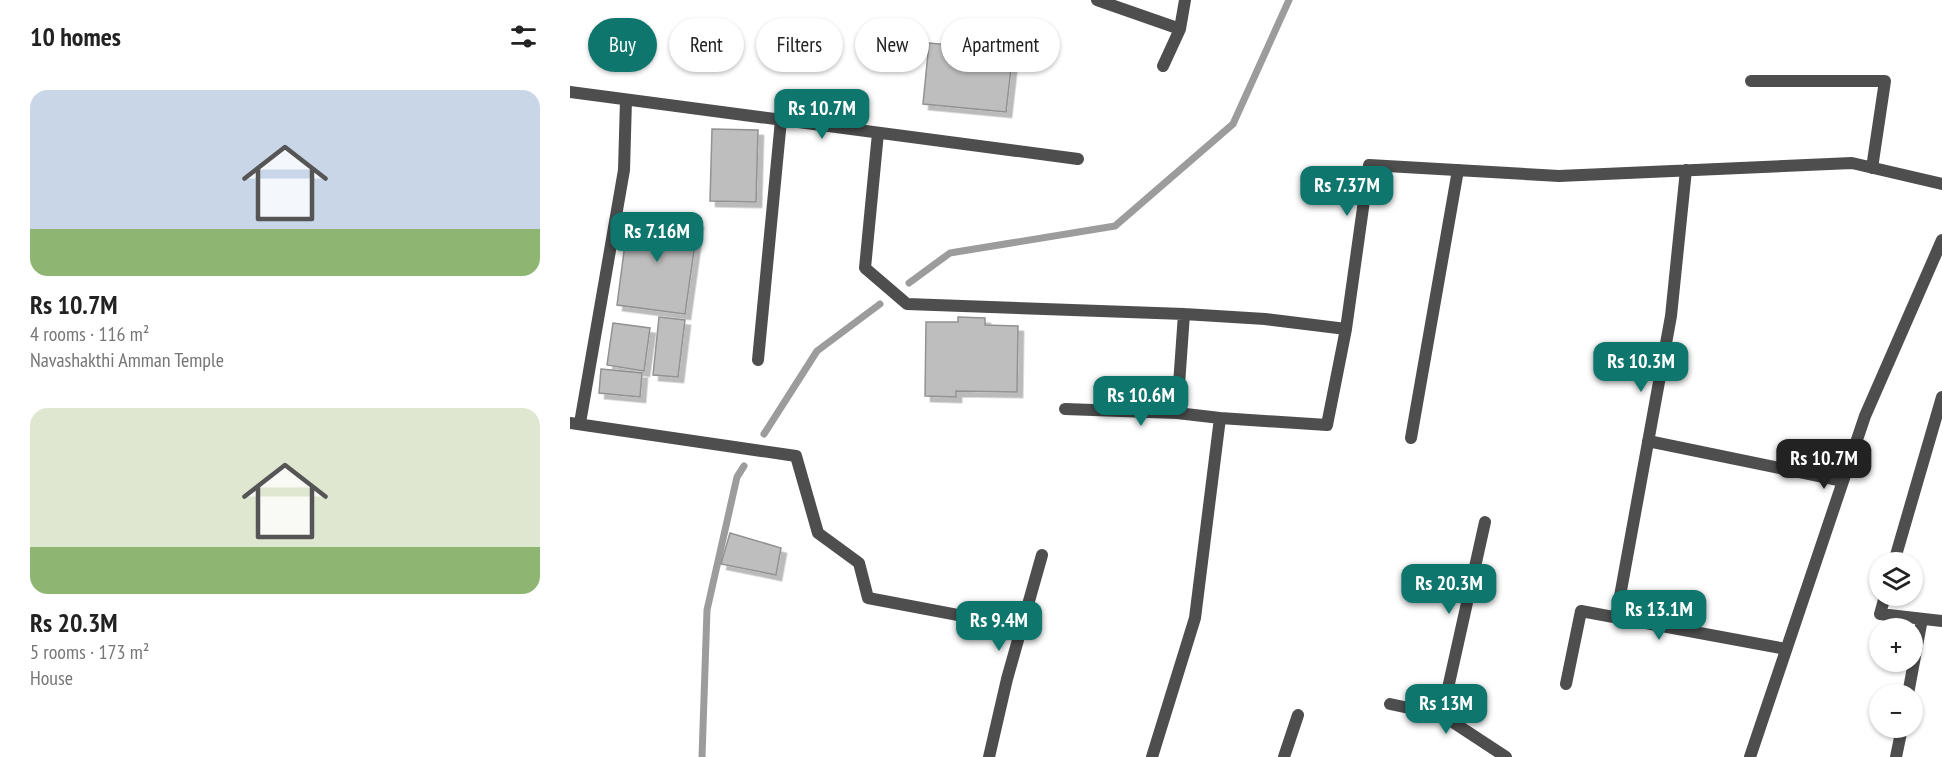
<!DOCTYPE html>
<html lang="en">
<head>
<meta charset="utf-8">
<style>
	:root { --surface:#fff; --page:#f6f6f6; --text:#222; --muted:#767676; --accent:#0f766e }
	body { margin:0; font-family:"PT Sans Narrow",sans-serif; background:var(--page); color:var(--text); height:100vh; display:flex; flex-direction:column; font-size:22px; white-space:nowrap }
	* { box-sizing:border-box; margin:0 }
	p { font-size:20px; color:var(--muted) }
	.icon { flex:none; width:33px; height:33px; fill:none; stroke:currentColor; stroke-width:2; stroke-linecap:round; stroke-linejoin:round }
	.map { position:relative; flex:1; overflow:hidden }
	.sheet { display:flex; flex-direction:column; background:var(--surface); width:570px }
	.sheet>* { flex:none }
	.top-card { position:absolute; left:18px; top:18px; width:570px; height:54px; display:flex; gap:12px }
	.controls { position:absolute; left:1299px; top:552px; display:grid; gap:12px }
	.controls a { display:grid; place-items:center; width:54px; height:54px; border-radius:50%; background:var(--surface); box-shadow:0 2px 4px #0004; font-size:30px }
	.price { position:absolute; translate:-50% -51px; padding:0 14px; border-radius:12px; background:var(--accent); color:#fff; font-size:20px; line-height:39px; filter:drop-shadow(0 2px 3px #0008) }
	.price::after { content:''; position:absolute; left:50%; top:36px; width:18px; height:14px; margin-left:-9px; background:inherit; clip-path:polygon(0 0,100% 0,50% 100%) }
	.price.active { background:#222; color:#fff }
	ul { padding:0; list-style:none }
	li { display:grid; align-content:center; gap:12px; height:318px; padding:0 30px }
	li span { display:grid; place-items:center; height:186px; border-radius:18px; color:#555 }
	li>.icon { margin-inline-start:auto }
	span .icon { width:108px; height:108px; fill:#fffc; stroke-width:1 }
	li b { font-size:26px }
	h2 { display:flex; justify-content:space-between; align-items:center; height:72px; padding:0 30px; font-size:26px }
	.tag { padding:0 21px; border-radius:27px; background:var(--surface); box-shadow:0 2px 4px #0004; font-size:21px; line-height:54px }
	.tag.active { background:var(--accent); color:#fff }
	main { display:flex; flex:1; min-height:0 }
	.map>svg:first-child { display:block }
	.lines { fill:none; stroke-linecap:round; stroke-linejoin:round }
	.stream { stroke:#9c9c9c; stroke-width:7 }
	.building { fill:#bebebe; stroke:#929292; stroke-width:1.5; filter:url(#shadow) }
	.street { stroke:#4e4e4e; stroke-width:12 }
</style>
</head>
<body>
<main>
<section class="sheet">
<h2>10 homes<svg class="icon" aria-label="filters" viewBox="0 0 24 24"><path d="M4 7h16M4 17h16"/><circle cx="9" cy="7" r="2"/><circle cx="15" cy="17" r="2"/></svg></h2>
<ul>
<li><span style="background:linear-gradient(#c9d6e8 75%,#8fb573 0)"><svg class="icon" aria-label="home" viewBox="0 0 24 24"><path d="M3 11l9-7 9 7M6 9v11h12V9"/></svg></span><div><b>Rs 10.7M</b><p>4 rooms · 116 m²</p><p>Navashakthi Amman Temple</p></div></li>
<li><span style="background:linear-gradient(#dfe7d0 75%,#8fb573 0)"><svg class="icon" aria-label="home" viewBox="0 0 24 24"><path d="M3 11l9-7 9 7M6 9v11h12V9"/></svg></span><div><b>Rs 20.3M</b><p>5 rooms · 173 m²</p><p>House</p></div></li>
</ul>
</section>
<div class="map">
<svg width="1372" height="757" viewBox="0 0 1372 757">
	<defs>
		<filter id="shadow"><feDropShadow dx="5.5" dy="5.5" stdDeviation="0" flood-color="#0004"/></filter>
	</defs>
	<rect width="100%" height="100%" fill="#fff"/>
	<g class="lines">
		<path class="stream" d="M339 283 380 253 545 226 663 124 719 0
			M194 434 247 351 310 304
			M132 757 137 610 167 477 174 466"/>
	</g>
	<path class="building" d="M359 43 443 51 436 112 353 104Z
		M142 129 188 130 186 202 140 201Z
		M59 213 128 222 115 314 47 305Z
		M89 317 115 320 108 377 83 375Z
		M388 317 415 318V325L448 326 447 392 386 391V397L355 396 356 322H388Z
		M43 323 80 328 74 371 37 365Z
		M31 369 72 373 70 397 29 393Z
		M160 533 211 548 206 575 151 564Z"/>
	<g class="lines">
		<path class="street" d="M527 0 610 29
			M593 66 610 29 615 0
			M1181 81H1315L1302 168
			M0 92 508 159
			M308 133 295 268 337 304 614 314 695 319 776 329
			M188 360 211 120
			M495 409 607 413 650 418
			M607 413 614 314
			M0 423 226 456 248 533 289 563 298 598 451 627
			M10 423 54 170 56 100
			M841 438 888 170
			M1078 441 1273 481
			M1324 562 1372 397
			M1315 596 1310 614 1372 621
			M1046 618 1101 316 1116 170
			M996 684 1011 611 1216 649
			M1338 694 1352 619
			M820 704 872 715 936 757
			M872 715 915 522
			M419 757 437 679 472 555
			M582 757 625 618 650 418 757 425 776 329 799 165 989 176 1282 163 1372 184
			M714 757 728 715
			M1180 757 1295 416 1372 240
			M1326 757 1332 728"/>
	</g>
</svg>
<div class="controls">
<a><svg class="icon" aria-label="layers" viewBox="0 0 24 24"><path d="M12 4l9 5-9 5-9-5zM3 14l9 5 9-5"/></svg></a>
<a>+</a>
<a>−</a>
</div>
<b class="price" style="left:252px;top:140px">Rs 10.7M</b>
<b class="price" style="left:777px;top:217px">Rs 7.37M</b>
<b class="price" style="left:87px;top:263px">Rs 7.16M</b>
<b class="price" style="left:1071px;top:393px">Rs 10.3M</b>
<b class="price" style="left:571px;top:427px">Rs 10.6M</b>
<b class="price active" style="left:1254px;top:490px">Rs 10.7M</b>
<b class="price" style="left:879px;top:615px">Rs 20.3M</b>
<b class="price" style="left:1089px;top:641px">Rs 13.1M</b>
<b class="price" style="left:429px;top:652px">Rs 9.4M</b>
<b class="price" style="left:876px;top:735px">Rs 13M</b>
<div class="top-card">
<a class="tag active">Buy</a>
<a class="tag">Rent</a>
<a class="tag">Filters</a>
<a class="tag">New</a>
<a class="tag">Apartment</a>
</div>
</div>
</main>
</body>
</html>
